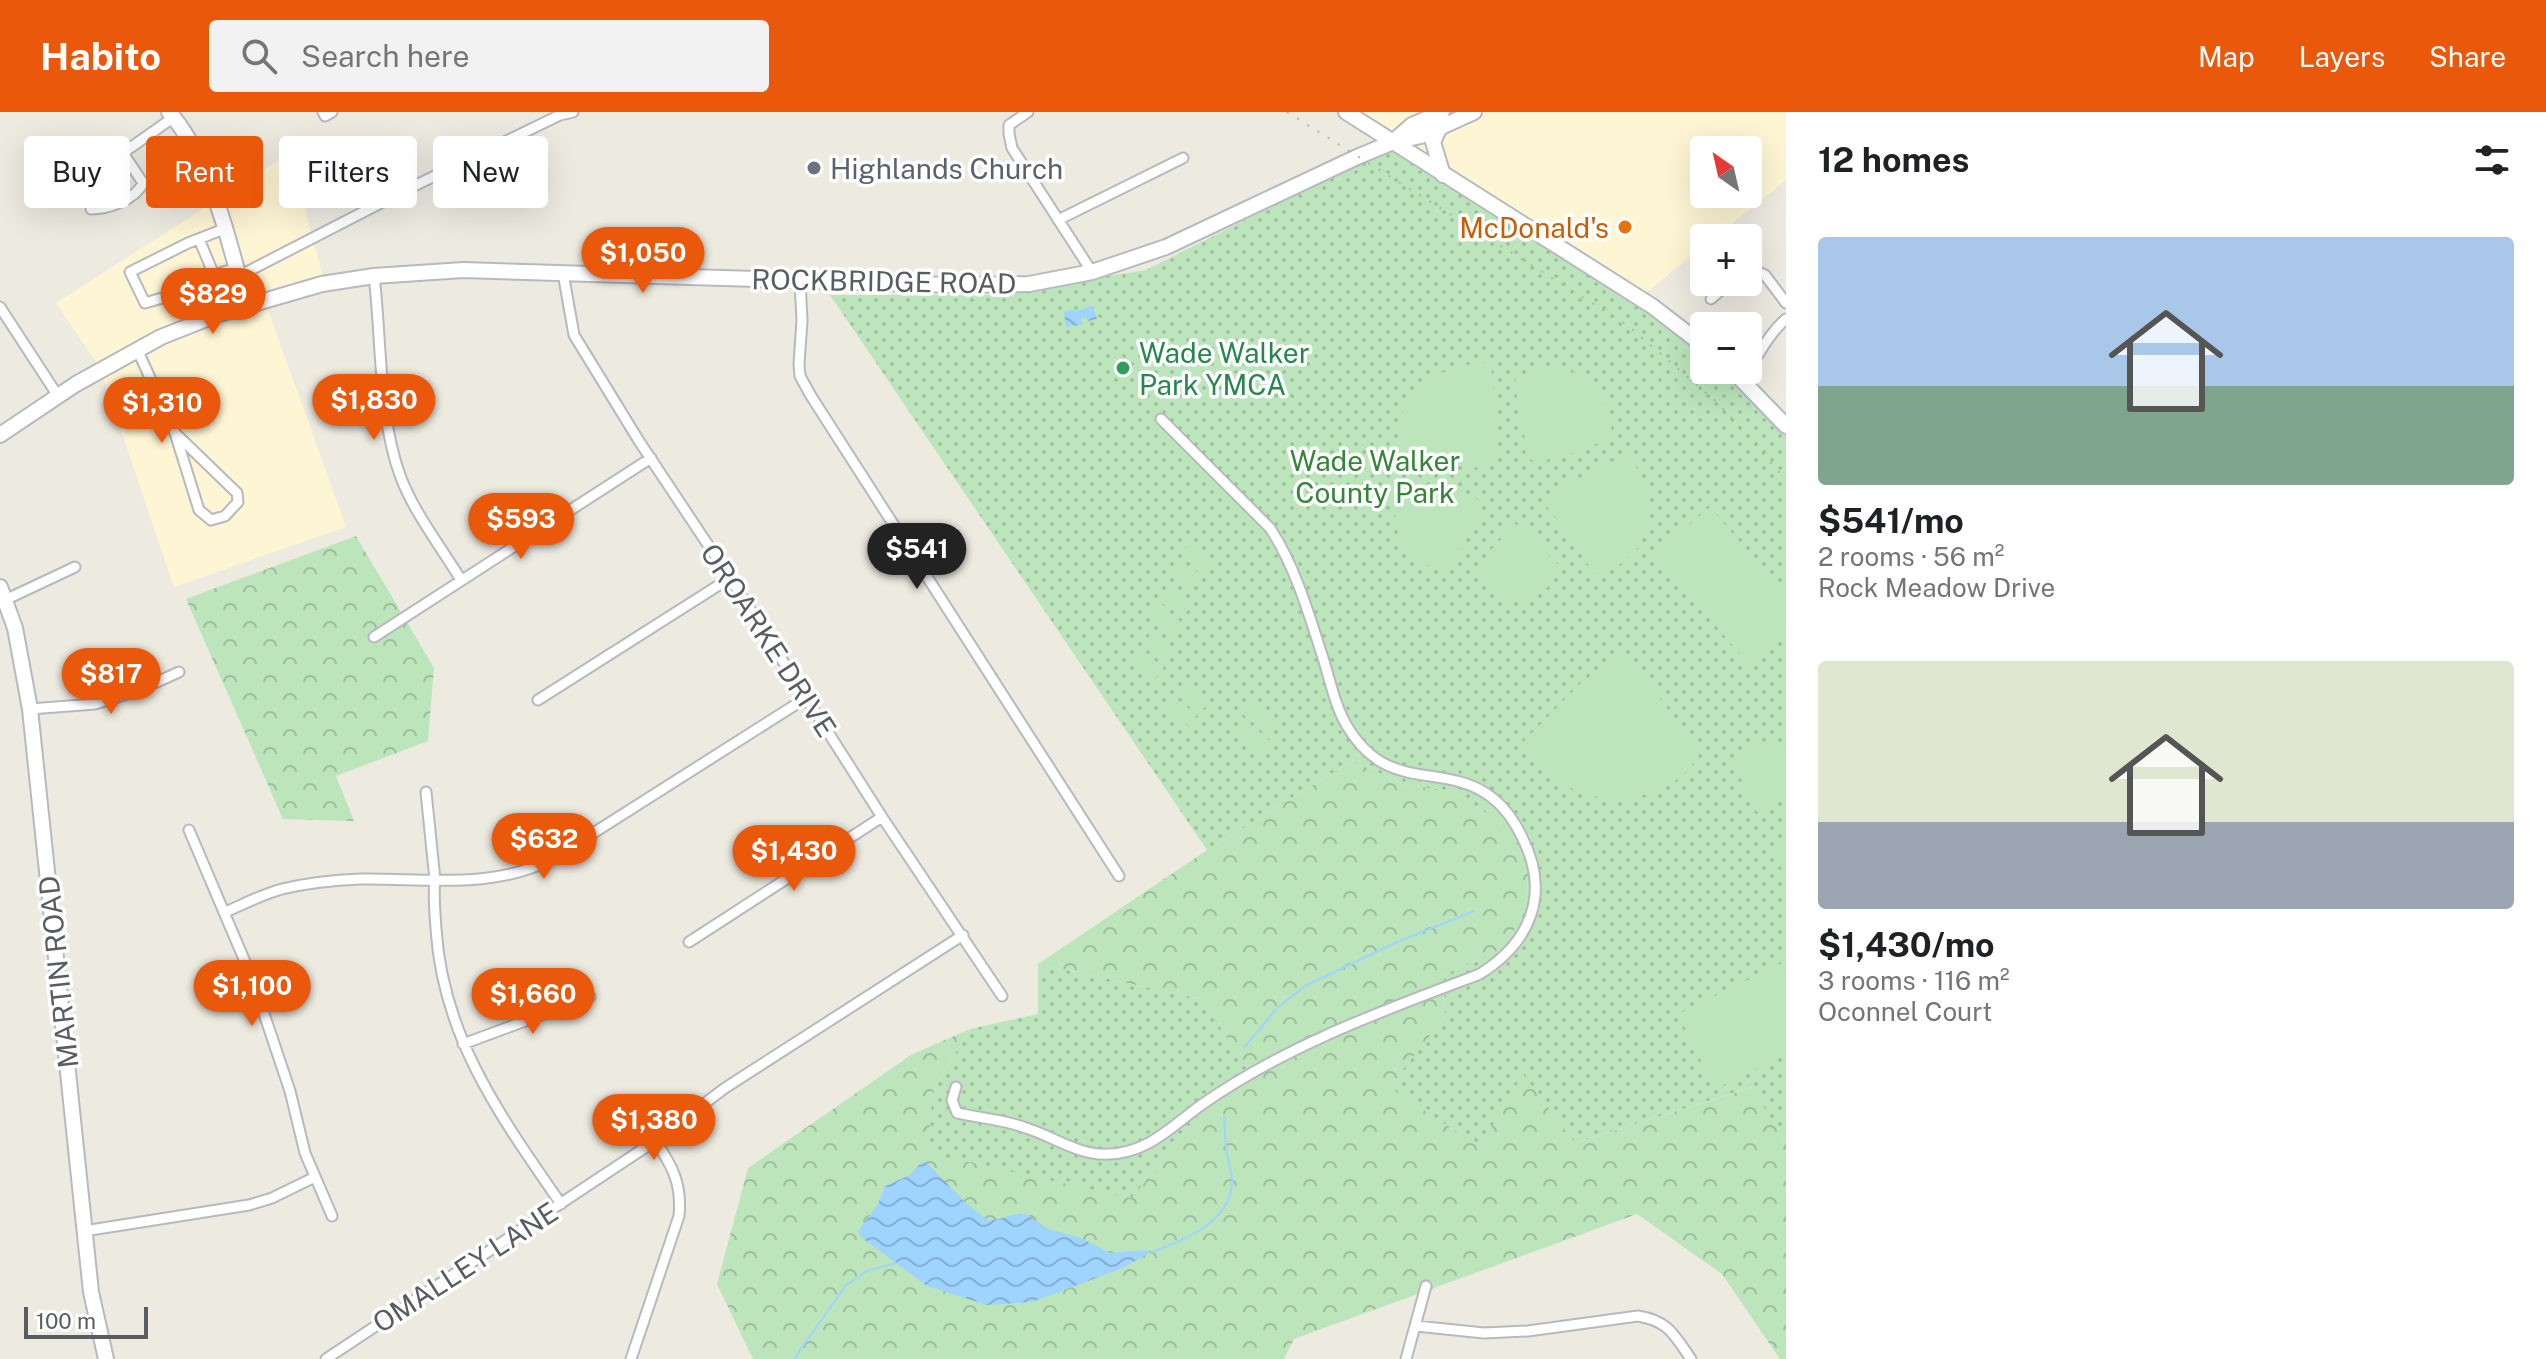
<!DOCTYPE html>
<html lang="en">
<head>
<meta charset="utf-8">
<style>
	:root { --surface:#fff; --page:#f2f2f2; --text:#202124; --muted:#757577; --accent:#ea580c }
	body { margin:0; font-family:"Public Sans",sans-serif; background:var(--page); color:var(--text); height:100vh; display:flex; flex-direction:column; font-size:30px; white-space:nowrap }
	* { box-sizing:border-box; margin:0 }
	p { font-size:26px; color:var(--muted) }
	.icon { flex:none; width:44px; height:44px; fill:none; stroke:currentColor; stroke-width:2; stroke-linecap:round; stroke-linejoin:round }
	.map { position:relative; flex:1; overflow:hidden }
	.panel { display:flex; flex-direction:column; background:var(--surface); width:760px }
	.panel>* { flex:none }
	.guide { position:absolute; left:24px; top:24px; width:760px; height:72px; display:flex; gap:16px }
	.needle { width:52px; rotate:326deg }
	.buttons { position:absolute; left:1690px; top:24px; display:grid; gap:16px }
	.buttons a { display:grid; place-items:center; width:72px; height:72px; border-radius:8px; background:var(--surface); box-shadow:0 8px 32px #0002; font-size:40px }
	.scale { position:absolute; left:24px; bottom:20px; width:124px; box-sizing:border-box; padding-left:8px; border:4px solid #595d62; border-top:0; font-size:22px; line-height:28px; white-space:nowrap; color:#595d62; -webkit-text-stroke:6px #fff; paint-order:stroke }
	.price { position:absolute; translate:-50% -68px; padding:0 18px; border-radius:28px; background:var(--accent); color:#fff; font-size:26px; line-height:52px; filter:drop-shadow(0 2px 4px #0008) }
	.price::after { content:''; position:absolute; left:50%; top:48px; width:24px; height:18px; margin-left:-12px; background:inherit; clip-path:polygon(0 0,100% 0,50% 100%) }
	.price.active { background:#222; color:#fff }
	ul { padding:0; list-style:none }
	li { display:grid; align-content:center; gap:16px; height:424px; padding:0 32px }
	li span { display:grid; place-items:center; height:248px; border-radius:8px; color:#555 }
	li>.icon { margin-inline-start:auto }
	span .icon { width:144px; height:144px; fill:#fffc; stroke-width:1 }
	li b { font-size:34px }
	h2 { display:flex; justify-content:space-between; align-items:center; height:96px; padding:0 32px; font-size:34px }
	.chip { padding:0 28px; border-radius:8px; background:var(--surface); box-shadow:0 8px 32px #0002; font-size:28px; line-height:72px }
	.chip.active { background:var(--accent); color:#fff }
	header { display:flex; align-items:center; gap:48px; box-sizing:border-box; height:112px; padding:0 40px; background:var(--accent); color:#fff }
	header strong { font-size:38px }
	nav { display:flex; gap:44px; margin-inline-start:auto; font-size:28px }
	.search { width:560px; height:72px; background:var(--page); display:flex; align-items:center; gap:20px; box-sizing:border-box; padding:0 28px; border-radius:8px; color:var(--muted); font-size:30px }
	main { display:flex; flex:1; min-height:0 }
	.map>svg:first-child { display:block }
	.commercial { fill:#fef5d4; fill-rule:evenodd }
	.forest { fill:url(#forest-crowns) }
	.park { fill:url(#park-dots) }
	.garden { fill:#bce5bc }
	.water { fill:url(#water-waves) }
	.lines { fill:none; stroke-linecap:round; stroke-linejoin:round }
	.stream { stroke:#9ed4ff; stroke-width:2 }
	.street-casing { stroke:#b6b9be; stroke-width:13 }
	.secondary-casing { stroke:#b6bac0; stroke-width:18 }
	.street { stroke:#fff; stroke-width:9 }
	.secondary { stroke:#fff; stroke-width:14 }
	.rail { stroke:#b2b3b3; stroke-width:2; stroke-dasharray:2 10; stroke-linecap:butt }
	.worship-dot { fill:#6b7280; stroke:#fff; stroke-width:3 }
	.food-dot { fill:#e8710a; stroke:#fff; stroke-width:3 }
	.leisure-dot { fill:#2e9e5b; stroke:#fff; stroke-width:3 }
	.labels { text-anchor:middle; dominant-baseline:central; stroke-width:7; stroke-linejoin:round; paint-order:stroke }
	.worship-label { font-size:28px; fill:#5b616d; stroke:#fff; text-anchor:start }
	.food-label { font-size:28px; fill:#c56008; stroke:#fff; text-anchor:end }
	.street-label { font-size:28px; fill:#595d62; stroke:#fff }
	.leisure-label { font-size:28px; fill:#27864d; stroke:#fff; text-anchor:start }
	.park-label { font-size:28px; fill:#338638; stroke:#fff }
</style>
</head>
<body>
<header>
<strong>Habito</strong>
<div class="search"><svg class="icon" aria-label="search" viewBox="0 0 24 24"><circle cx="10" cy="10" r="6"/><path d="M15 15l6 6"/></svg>Search here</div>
<nav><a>Map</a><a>Layers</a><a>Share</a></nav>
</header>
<main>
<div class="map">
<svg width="1786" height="1247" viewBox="0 0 1786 1247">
	<defs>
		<pattern id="forest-crowns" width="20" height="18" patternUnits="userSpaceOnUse" patternTransform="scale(2)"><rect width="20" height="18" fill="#bce5bc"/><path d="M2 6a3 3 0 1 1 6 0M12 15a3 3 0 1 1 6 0" fill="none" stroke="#9cbd9c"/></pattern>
		<pattern id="park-dots" width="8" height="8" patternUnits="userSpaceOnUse" patternTransform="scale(2)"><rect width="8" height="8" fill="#bce5bc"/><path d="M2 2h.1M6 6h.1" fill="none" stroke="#9cbd9c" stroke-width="1.8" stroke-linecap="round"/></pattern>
		<pattern id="water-waves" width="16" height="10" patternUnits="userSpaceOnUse" patternTransform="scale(2)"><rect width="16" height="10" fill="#9ed4ff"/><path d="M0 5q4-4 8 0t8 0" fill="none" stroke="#84afd2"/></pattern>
	</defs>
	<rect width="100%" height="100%" fill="#edeae0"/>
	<path class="commercial" d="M1343 0H1786V68L1714 126H1704V134L1636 189ZM1704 38H1748V82H1704Z
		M290 41 325 172 263 184 346 415 174 475 100 256 56 191Z"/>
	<path class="forest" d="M356 424 434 556 428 629 336 664 354 709 283 707 186 487Z
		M1352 649 1406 673 1453 679 1507 715 1529 754 1526 790 1516 816 1499 838 1444 863 1445 905 1389 976 1523 961 1575 1031 1753 975 1786 1032V1247H1780L1722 1162 1637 1102 1294 1227 1284 1247H753L717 1172 748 1056 911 943 970 917 933 978 1201 887 1038 852 1207 738Z"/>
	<path class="park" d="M1390 35 1626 182 1704 237V258H1734L1763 279 1786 306V1032L1752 975 1575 1031 1523 962 1480 1035 1389 975 1445 905 1444 863 1499 838 1516 816 1526 790 1529 754 1507 715 1453 679 1406 673 1352 649 1207 738 830 183H987L1146 158Z
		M1038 852 1201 887 1247 955 1131 1086 927 1041 933 978 970 917 1038 902Z"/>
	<path class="garden" d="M1491 250 1498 331 1493 335 1497 342 1492 352 1479 356 1401 341C1387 282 1439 252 1491 250Z
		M1553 256C1590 259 1615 289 1611 326L1576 340 1535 351 1525 342 1527 333 1519 306 1515 267 1533 259Z
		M1626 343C1667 381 1653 452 1595 462 1584 448 1557 403 1548 397L1546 387 1552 379Z
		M1411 367C1425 370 1464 386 1473 384L1481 391V400L1449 459C1402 454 1377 403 1411 367Z
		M1710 395 1786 484V524L1750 554 1655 442Z
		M1515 412 1528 416V420L1559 454C1548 497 1494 499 1477 459L1488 441 1506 422 1505 418Z
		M1189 432 1214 448 1207 460 1182 444Z
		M1179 448 1204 464 1196 475 1172 460Z
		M1166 477 1191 494 1183 505 1158 489Z
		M1156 493 1180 509 1173 520 1149 504Z
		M1150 523 1174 540 1166 551 1142 534Z
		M1140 538 1164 555 1156 566 1132 550Z
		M1622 542 1653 576 1699 643C1688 662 1671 674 1651 681 1599 698 1550 676 1523 630L1582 570 1605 553 1610 545Z
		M1186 571 1209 589 1201 600 1177 581Z
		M1174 585 1197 603 1189 614 1166 596Z
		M1251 585 1280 609 1268 623 1239 599Z
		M1245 608 1274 632 1262 647 1233 623Z
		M1773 625 1786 651V686L1757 700 1731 646Z
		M1786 730V766L1772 737Z
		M1786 849V943L1715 977 1678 902Z"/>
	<path class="water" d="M1092 193 1097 207 1088 209 1086 205 1081 206 1083 212 1066 215 1064 200 1074 197 1075 200Z
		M922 1050H926L965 1090 986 1107 995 1108 1021 1101 1028 1103 1046 1116 1083 1127 1110 1141 1146 1138 1150 1141 1120 1157 1032 1190 987 1193 927 1174 865 1128 859 1123V1118L878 1092 885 1074 908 1064Z"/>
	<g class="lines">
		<path class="stream" d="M1245 935 1276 897 1305 874 1395 831 1474 799
			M1150 1141C1183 1128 1233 1111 1232 1067 1232 1056 1227 1047 1226 1036 1225 1026 1225 1015 1224 1005
			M794 1247 846 1173 867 1159 896 1151"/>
		<defs>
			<path id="street" d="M323 0 325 4 332 0
				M1028 0 1009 13V22L1012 36 1092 160
				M123 41 143 71C135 88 108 97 91 97 94 73 104 56 123 41Z
				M123 41 174 5
				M1058 108 1183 46
				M199 127 214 163 236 156
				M1748 155 1765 163 1786 191
				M563 161 574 223 639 329 730 466 882 705 1002 884
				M214 163 179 181 145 191 130 160 188 131 224 117
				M239 164 408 77 560 3 573 0
				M374 164C382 229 378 305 401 366 415 402 441 435 461 468
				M800 169 802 208 799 252 800 264 811 284 1119 764
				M179 181 194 211
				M1711 187 1730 170
				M0 195 58 284
				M137 237 175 321 199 398 211 408 225 404 238 390 237 381 175 321
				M1741 267C1757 248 1767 223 1786 207
				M7 487 75 455
				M374 525 651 346
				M538 588 730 466
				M30 597 95 592 137 579 179 560
				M426 680 435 768C433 784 435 800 436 817 443 926 501 1005 561 1092
				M189 718 252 866 290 979 305 1041 332 1104
				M225 800C244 792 263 782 282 777 307 771 336 768 361 767 425 766 495 778 554 746L806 586
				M689 830 882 705
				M463 932 590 885
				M956 975 952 988 957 1001C980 1006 1007 1008 1029 1017 1056 1026 1080 1044 1109 1042 1149 1041 1174 1012 1204 991 1289 932 1385 898 1480 862 1531 830 1550 782 1523 727 1515 710 1505 695 1490 684 1441 649 1388 683 1347 614 1335 594 1330 568 1323 546 1309 502 1295 454 1270 416L1161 307
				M84 1119 249 1093 272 1086 315 1065
				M1416 1214 1484 1221 1528 1219 1638 1204C1669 1209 1674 1223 1691 1247
				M326 1247 655 1029 725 976 963 823
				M631 1247 679 1104C682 1073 673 1054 655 1029
				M1406 1247 1426 1174"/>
			<path id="secondary" d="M169 0C210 46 231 134 246 193
				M1346 0 1652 194 1704 234
				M1440 15 1433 30 1443 63
				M1396 27 1412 13 1442 0
				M1732 258 1786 314
				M0 323 76 272 161 225 219 202 322 172 374 164 463 158 952 173 1029 172 1092 160 1166 135 1357 45 1393 30 1421 24 1474 0
				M0 475 15 516 30 597 91 1180 106 1247"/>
		</defs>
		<use href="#street" class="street-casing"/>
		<use href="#secondary" class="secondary-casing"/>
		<use href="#street" class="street"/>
		<use href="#secondary" class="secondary"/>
		<path class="rail" d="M1287 0 1627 213 1719 292 1786 368"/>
	</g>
	<circle class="worship-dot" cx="814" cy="56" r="8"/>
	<circle class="food-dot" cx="1625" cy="115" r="8"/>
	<circle class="leisure-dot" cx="1123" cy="256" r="8"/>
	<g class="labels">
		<g class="worship-label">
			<text x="830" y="56">Highlands Church</text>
		</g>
		<g class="food-label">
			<text x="1609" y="115">McDonald's</text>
		</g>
		<g class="street-label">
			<text transform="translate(884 169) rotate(1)">ROCKBRIDGE ROAD</text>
			<text transform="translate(769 528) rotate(57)">OROARKE DRIVE</text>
			<text transform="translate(58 860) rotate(-96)">MARTIN ROAD</text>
			<text transform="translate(465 1155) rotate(-33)">OMALLEY LANE</text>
		</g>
		<g class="leisure-label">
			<text x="1139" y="240">Wade Walker<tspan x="1139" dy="32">Park YMCA</tspan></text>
		</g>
		<g class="park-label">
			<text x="1375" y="348">Wade Walker<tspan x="1375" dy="32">County Park</tspan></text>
		</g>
	</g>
</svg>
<div class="buttons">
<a><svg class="needle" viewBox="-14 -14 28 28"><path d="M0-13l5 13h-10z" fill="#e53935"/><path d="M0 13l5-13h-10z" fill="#757577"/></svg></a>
<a>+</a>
<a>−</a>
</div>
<div class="scale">100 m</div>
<b class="price" style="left:643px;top:183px">$1,050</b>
<b class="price" style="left:213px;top:224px">$829</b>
<b class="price" style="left:374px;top:330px">$1,830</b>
<b class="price" style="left:162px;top:333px">$1,310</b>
<b class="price" style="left:521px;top:449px">$593</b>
<b class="price active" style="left:917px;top:479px">$541</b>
<b class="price" style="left:111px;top:604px">$817</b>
<b class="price" style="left:544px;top:769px">$632</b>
<b class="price" style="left:794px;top:781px">$1,430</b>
<b class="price" style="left:252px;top:916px">$1,100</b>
<b class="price" style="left:533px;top:924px">$1,660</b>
<b class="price" style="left:654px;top:1050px">$1,380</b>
<div class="guide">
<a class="chip">Buy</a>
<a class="chip active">Rent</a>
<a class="chip">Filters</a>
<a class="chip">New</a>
</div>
</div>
<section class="panel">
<h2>12 homes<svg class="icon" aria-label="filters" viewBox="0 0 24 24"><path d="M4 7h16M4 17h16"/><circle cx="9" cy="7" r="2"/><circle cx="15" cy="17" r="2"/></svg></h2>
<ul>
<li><span style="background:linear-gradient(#a9c7e8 60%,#7fa58c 0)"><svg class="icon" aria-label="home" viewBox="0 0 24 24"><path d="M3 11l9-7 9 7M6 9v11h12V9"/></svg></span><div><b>$541/mo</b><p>2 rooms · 56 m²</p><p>Rock Meadow Drive</p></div></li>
<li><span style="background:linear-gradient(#dfe7d0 65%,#9aa5b1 0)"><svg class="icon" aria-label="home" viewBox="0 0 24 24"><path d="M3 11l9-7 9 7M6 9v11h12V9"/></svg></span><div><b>$1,430/mo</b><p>3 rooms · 116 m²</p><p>Oconnel Court</p></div></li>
</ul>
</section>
</main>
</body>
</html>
